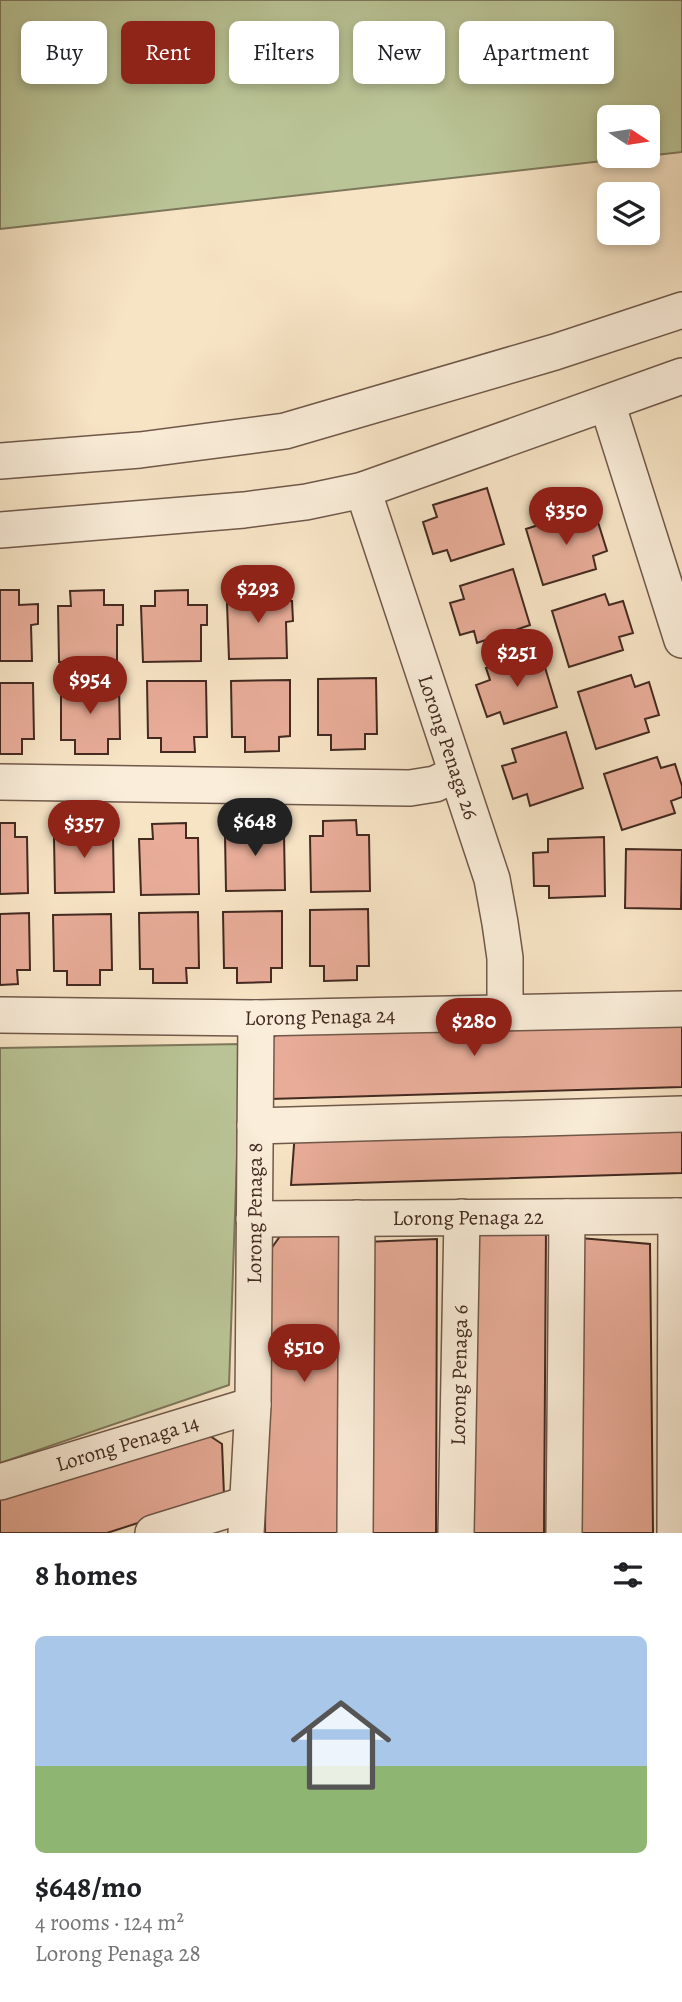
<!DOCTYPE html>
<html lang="en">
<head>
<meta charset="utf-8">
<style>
	:root { --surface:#fff; --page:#f2f2f2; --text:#202124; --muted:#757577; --accent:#8f2418 }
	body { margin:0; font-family:Alegreya,serif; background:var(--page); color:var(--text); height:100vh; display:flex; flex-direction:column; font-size:26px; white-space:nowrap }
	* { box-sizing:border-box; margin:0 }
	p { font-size:23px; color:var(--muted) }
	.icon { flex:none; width:38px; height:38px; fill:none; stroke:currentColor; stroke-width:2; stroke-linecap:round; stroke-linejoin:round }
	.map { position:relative; height:1533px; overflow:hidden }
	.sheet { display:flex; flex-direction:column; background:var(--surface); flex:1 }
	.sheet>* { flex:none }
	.guide { position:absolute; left:21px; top:21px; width:640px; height:63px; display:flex; gap:14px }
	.needle { width:46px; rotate:102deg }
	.controls { position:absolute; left:597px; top:105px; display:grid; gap:14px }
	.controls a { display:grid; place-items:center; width:63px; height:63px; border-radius:10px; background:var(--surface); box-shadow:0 4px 10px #0003; font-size:35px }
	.price { position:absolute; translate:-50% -60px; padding:0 16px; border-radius:24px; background:var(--accent); color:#fff; font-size:23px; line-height:46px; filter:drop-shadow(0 2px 4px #0008) }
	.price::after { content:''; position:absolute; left:50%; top:42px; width:21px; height:16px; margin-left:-10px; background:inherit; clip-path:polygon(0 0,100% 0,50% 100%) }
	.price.current { background:#222; color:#fff }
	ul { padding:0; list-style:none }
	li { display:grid; align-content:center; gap:14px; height:371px; padding:0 35px }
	li span { display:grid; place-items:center; height:217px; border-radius:10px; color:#555 }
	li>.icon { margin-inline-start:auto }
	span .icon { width:126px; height:126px; fill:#fffc; stroke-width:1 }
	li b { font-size:30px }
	h2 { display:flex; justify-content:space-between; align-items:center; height:84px; padding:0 35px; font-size:30px }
	.chip { padding:0 24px; border-radius:10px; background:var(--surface); box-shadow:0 4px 10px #0003; font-size:24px; line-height:63px }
	.chip.current { background:var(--accent); color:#fff }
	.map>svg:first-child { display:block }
	.green { fill:#bac597; stroke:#7e785c; stroke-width:2; fill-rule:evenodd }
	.building { fill:#e8ac98; stroke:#432a21; stroke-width:2 }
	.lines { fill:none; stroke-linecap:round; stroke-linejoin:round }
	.minor-casing { stroke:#70584a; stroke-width:38 }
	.minor { stroke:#faedd9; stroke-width:35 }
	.labels { text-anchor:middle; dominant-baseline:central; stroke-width:7; stroke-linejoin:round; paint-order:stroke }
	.street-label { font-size:21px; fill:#432a21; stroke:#faedd9 }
</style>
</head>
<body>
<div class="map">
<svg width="682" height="1533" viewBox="0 0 682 1533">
	<rect width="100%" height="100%" fill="#f7e4c5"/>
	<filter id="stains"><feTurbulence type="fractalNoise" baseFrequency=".00286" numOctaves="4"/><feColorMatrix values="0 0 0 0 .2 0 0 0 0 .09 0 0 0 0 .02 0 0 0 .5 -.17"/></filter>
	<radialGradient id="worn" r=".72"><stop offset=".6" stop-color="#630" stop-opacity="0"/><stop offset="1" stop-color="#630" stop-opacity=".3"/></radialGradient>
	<path class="green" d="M0 0H682V152L0 229ZM609 117H648V156H609Z
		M241 1044 229 1385 0 1463V1048Z"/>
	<path class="building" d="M487 488 504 544 451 561 447 550 433 554 423 522 437 517 433 505Z
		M579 512 582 524 597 519 607 551 593 556 596 569 543 585 526 529Z
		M513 569 530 625 477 643 474 631 460 635 450 603 464 599 460 586Z
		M273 587 274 601H292L293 621 286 622 287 658 229 659 227 603 240 602V588Z
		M0 590H19V605L38 604V624L31 625 32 661H0Z
		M104 590V605H123V625H117V661L59 662 58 606H71L70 591Z
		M188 590V605H207V625H201V661L143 662 141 606H155V591Z
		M605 594 609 605 623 601 633 633 619 637 623 650 569 667 552 611Z
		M540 651 557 707 504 724 500 712 487 717 476 685 490 680 486 668Z
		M631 675 635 687 649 682 659 715 645 719 649 732 596 749 578 692Z
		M376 678 377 734H365V749L331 750V735H318V679Z
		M290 680V736L279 737V751L245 752V737H232L231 681Z
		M147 681H206L207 737H194L195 752H161V738H148Z
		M0 683H33L34 739H22V754H0Z
		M61 683H119L120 739H108V754H75V740H61Z
		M566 732 583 788 530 806 527 794 513 799 502 766 516 762 512 749Z
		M657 757 661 768 675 764 682 786V797L671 801 675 813 622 830 604 774Z
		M271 819 272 834H284L285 890 226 891 225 835H238V820Z
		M356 820 357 835H369L370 891 311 892 310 836H323V821Z
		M101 821V836H113L114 892 55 893 54 837H68L67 822Z
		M0 823H15V837H27L28 893 0 894Z
		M186 823V838H198L199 894 141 895 139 839H153L152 824Z
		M604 837 605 896 549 898V886H534L533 853 548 852V839Z
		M626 849 682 850 681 909 625 908Z
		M368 909 369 966H357V980L324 981V966H310V910Z
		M282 911V968H271V982L237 983V968H224L223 912Z
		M198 912 199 968H186L187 983H153V969H140L139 913Z
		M29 913 30 970H17L18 984 0 985V914Z
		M111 914 112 970H100V985H67V971H54L53 915Z
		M682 1019V1087L270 1099 271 1039 289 1025Z
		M682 1123V1173L291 1185 295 1132Z
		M546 1227 544 1533H470L471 1228Z
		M283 1232 344 1234 340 1533H265L268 1253Z
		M580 1238 650 1244 653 1533H573Z
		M437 1239 436 1533H364L365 1242Z
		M201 1430 222 1444 224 1495 107 1533H0V1490Z"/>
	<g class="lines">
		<defs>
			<g id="minor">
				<path d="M607 403 682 640"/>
				<path d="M0 461 140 450 285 431 555 352 682 310"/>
				<path id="s1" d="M363 490 492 879 500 923 505 958V1011"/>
				<path d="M0 530 244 510 306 502 363 490 682 376"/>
				<path d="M0 782 410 788 435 784 456 774"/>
				<path id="s2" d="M0 1015 256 1018 682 1009"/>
				<path d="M255 1126 682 1114"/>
				<path id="s3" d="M254 1219 682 1216"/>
				<path id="s4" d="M0 1482 253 1405"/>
				<path d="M153 1533 247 1504"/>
				<path id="s5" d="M246 1533 253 1405 256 1018"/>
				<path d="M355 1533 357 1218"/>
				<path id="s6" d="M456 1533 462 1217"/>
				<path d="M564 1533 567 1217"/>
				<path d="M675 1533 676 1216"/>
			</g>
		</defs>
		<use href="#minor" class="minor-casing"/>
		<use href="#minor" class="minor"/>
	</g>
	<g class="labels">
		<g class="street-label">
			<text stroke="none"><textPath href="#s1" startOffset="271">Lorong Penaga 26</textPath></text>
			<text stroke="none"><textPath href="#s2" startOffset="320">Lorong Penaga 24</textPath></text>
			<text stroke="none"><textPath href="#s5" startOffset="320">Lorong Penaga 8</textPath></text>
			<text stroke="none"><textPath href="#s3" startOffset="214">Lorong Penaga 22</textPath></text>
			<text stroke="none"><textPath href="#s6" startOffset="158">Lorong Penaga 6</textPath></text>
			<text stroke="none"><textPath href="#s4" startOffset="133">Lorong Penaga 14</textPath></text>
		</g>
	</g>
	<rect width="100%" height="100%" filter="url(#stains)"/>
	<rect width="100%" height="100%" fill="url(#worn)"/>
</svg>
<div class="controls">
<a><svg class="needle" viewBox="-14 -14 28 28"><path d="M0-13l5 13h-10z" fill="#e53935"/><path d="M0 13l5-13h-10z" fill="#757577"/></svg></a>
<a><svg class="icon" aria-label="layers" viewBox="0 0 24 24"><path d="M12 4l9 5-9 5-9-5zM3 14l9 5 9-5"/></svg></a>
</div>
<b class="price" style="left:566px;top:547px">$350</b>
<b class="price" style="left:258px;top:625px">$293</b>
<b class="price" style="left:517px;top:689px">$251</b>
<b class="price" style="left:90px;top:716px">$954</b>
<b class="price current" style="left:255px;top:858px">$648</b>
<b class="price" style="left:84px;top:860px">$357</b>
<b class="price" style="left:474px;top:1058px">$280</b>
<b class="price" style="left:304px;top:1384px">$510</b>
<div class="guide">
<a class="chip">Buy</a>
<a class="chip current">Rent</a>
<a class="chip">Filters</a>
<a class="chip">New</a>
<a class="chip">Apartment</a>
</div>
</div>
<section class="sheet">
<h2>8 homes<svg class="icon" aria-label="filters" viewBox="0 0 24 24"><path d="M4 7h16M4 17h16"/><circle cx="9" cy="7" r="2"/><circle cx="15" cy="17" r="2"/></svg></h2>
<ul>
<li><span style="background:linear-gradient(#a9c7e8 60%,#8fb573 0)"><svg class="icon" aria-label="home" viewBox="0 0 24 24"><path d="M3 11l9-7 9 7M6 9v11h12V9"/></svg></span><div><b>$648/mo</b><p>4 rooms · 124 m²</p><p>Lorong Penaga 28</p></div></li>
</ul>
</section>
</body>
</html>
